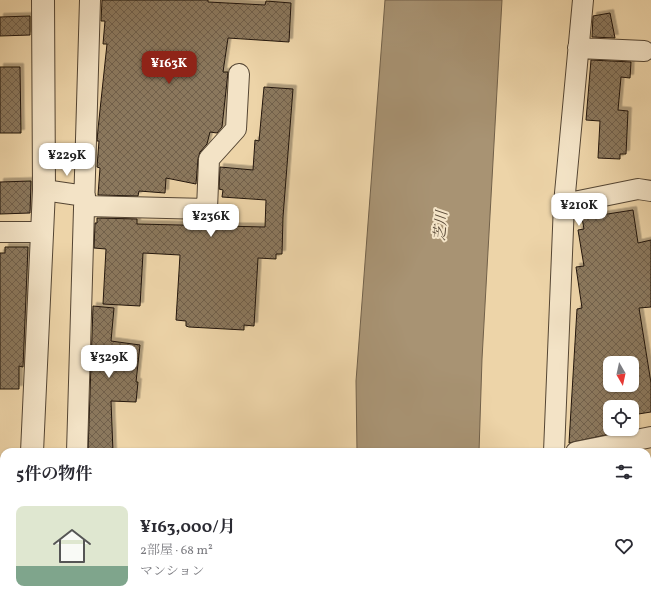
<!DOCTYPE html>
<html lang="ja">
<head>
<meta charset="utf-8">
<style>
	:root { --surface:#fff; --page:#f2f2f3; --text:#2b2b33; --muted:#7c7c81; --accent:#8f2418 }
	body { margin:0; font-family:Vollkorn,"Noto Serif JP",serif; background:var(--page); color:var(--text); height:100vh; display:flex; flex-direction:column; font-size:15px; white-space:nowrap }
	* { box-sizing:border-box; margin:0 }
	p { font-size:13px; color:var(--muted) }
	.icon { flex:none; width:22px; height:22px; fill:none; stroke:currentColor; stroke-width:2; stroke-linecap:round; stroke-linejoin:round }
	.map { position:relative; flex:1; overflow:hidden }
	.panel { position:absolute; left:0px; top:448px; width:651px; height:156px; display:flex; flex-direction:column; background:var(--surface); border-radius:12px 12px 0 0; box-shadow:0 1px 3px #0004 }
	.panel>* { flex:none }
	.needle { width:26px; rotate:171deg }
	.controls { position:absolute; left:603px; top:356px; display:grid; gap:8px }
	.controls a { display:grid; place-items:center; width:36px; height:36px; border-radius:8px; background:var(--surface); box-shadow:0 1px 3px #0004; font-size:20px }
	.price { position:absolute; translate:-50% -34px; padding:0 9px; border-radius:8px; background:#fff; color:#222; font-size:13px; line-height:26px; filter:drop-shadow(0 1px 2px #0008) }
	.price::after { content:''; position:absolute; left:50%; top:24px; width:12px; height:9px; margin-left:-6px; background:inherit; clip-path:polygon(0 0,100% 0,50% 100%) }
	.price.active { background:var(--accent); color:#fff }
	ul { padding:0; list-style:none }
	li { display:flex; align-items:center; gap:12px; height:100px; padding:0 16px }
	li span { display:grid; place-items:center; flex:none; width:112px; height:80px; border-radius:8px; color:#555 }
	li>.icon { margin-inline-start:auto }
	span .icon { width:48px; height:48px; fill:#fffc; stroke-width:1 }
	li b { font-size:17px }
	h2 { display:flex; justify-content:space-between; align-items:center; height:48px; padding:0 16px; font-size:17px }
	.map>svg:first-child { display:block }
	.water { fill:#a89373; stroke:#72614a }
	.building { fill:url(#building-cross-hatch); stroke:#21150c; fill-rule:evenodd; filter:url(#shadow) }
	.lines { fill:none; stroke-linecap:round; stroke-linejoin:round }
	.minor-casing { stroke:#544533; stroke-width:22 }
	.tertiary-casing { stroke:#544533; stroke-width:24 }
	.minor { stroke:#f3e3c6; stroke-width:20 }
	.tertiary { stroke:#f3e3c6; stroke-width:22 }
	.labels { text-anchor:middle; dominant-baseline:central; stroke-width:4; stroke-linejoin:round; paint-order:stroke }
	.water-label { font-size:15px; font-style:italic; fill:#574735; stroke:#f3e3c6 }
</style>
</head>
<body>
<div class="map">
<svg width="651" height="604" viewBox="0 0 651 604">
	<defs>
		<pattern id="building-cross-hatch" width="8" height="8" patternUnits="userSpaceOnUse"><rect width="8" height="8" fill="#8b785d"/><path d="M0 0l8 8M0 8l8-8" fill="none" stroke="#71614b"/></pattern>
		<filter id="shadow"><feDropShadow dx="3.5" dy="-3.5" stdDeviation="0" flood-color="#0004"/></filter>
	</defs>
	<rect width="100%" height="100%" fill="#edd4a8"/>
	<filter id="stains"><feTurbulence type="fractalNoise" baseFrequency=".005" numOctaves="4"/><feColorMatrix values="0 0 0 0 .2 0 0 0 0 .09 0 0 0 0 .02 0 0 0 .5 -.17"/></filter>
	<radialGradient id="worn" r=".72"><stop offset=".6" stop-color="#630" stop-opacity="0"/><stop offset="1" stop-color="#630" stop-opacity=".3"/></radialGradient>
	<path class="water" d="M385 0H502L482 359 479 452H357L356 381Z
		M359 600H476L477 604H359Z"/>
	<path class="building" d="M102 0H208V2L265 5 266 1 291 3 289 42 228 38 223 72H228L222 127 217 133 210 132 207 144 200 152 198 159 196 184 166 178 165 193 139 191 138 196 98 195 100 168 97 167 99 141H97L98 129 107 44H103L105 21H101Z
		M610 13 615 38 592 37 593 16Z
		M30 16V35L0 36V17Z
		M591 60 631 62 630 78 621 77 618 110 628 111 626 154H620V159L598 158 600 121 586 120Z
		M0 67H20L21 133H0Z
		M264 87 293 89 283 217 282 254H276V259L258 258 254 326 244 325V330L189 327 186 326V321L176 320 180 255 143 253 140 306 103 304 106 249 94 248 95 223H97V218L137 219V224L265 227 266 200 222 197 223 190 219 189 220 167 253 170 255 140 259 141Z
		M31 181 30 213 0 214V182Z
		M633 210 638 243 651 240V307L639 308 651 383V412L632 415V407H610V429H632V424L633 429 569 443 577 309 582 308 576 267 584 266 578 230 584 229 582 218ZM610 363H632V385H610Z
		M5 247H28L23 367 19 366V389H0V253H5Z
		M93 306 114 308 111 341 140 345 136 382H138L136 402 111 401 113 452H88Z"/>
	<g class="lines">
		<defs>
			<path id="minor" d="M578 48 644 51
				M44 190 85 196
				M564 204 638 189 651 191
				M85 206 207 209 209 159 236 129 239 74
				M0 232H43
				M77 452 90 0
				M554 452 564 204 583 0
				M576 452 651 437
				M0 473H4
				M562 600 563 604
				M74 604V600"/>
			<path id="tertiary" d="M32 452 44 190 43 0
				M31 604V600"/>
		</defs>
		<use href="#minor" class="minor-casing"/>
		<use href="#tertiary" class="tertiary-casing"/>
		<use href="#minor" class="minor"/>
		<use href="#tertiary" class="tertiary"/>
	</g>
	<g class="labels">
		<g class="water-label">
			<text transform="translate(442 226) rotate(-85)">芝川</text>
		</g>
	</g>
	<rect width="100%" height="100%" filter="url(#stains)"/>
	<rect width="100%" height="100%" fill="url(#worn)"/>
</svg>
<div class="controls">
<a><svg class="needle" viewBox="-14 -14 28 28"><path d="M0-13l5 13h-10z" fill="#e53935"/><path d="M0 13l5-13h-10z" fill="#7c7c81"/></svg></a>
<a><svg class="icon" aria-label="locate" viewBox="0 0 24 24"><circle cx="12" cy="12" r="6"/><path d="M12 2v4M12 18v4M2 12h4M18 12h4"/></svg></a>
</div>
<b class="price active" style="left:169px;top:85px">¥163K</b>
<b class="price" style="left:67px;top:177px">¥229K</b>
<b class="price" style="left:579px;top:227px">¥210K</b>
<b class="price" style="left:211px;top:238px">¥236K</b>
<b class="price" style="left:109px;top:379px">¥329K</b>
<section class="panel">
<h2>5件の物件<svg class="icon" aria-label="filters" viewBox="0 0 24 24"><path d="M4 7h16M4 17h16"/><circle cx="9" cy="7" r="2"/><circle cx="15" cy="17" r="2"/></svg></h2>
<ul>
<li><span style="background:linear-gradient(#dfe7d0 75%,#7fa58c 0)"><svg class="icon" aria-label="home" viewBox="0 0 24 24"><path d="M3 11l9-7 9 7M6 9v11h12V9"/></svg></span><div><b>¥163,000/月</b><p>2部屋 · 68 m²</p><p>マンション</p></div><svg class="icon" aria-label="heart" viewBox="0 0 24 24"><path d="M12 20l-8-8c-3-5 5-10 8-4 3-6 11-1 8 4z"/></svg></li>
</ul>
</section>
</div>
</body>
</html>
